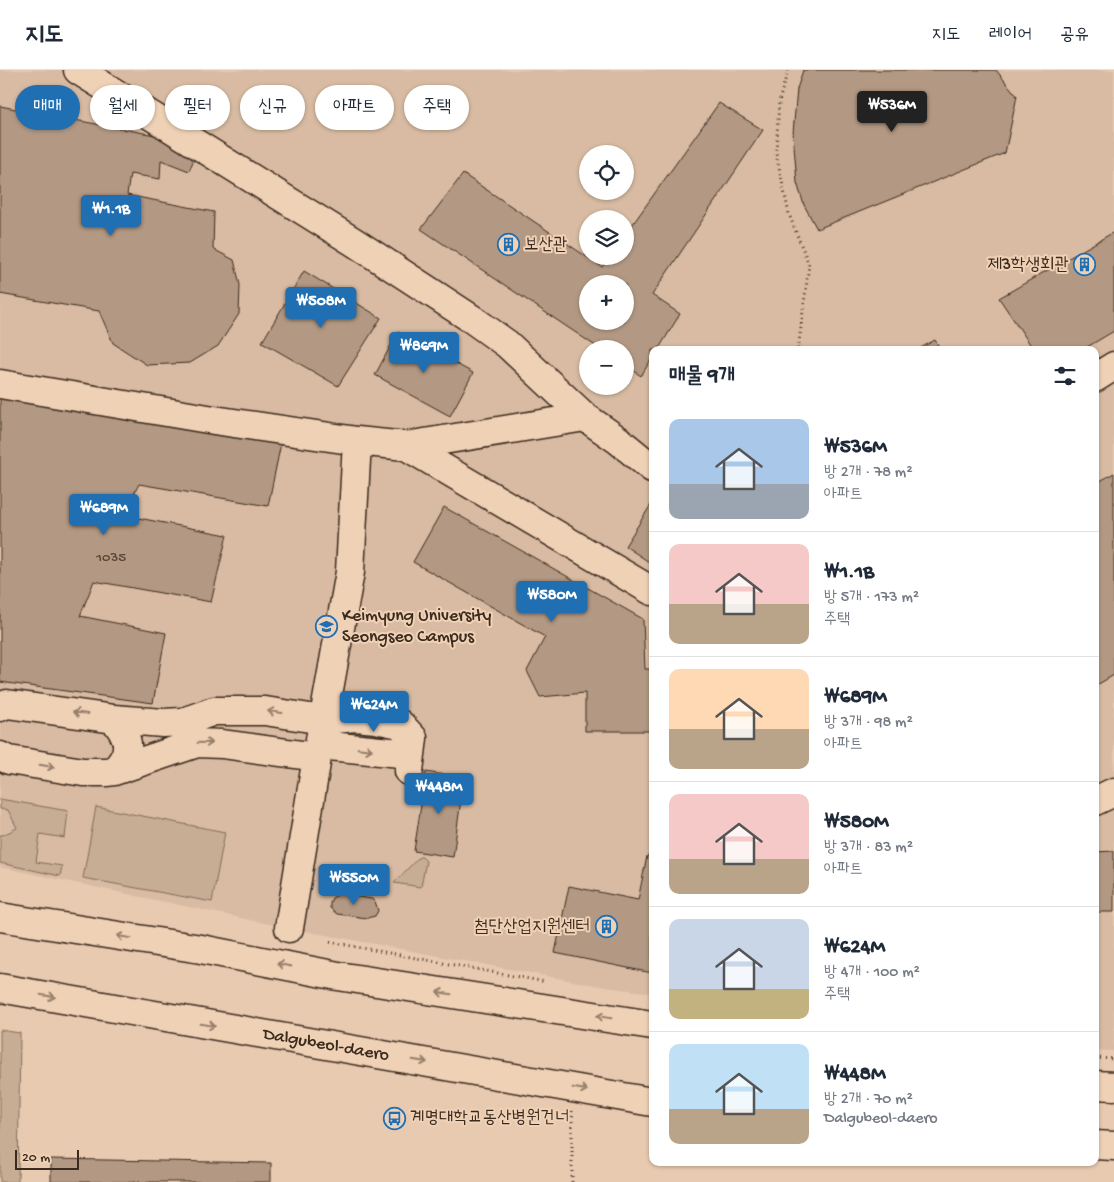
<!DOCTYPE html>
<html lang="ko">
<head>
<meta charset="utf-8">
<style>
	:root { --surface:#fff; --page:#f2f2f3; --text:#1f2937; --muted:#747a83; --line:#e0e1e3; --accent:#1f6fb2 }
	body { margin:0; font-family:"Gochi Hand","Poor Story",sans-serif; background:var(--page); color:var(--text); height:100vh; display:flex; flex-direction:column; font-size:19px; white-space:nowrap }
	* { box-sizing:border-box; margin:0 }
	p { font-size:16px; color:var(--muted) }
	.icon { flex:none; width:28px; height:28px; fill:none; stroke:currentColor; stroke-width:2; stroke-linecap:round; stroke-linejoin:round }
	.map { position:relative; flex:1; overflow:hidden }
	.details { position:absolute; left:649px; top:276px; width:450px; height:820px; display:flex; flex-direction:column; background:var(--surface); border-radius:10px; box-shadow:0 1px 4px #0004 }
	.details>* { flex:none }
	.guide { position:absolute; left:15px; top:15px; width:475px; height:45px; display:flex; gap:10px }
	.fabs { position:absolute; left:579px; top:75px; display:grid; gap:10px }
	.fabs a { display:grid; place-items:center; width:55px; height:55px; border-radius:50%; background:var(--surface); box-shadow:0 1px 4px #0004; font-size:25px }
	.scale { position:absolute; left:15px; bottom:12px; width:64px; box-sizing:border-box; padding-left:5px; border:2px solid #3b2a1e; border-top:0; font-size:14px; line-height:18px; white-space:nowrap; color:#3b2a1e; -webkit-text-stroke:4px #efd1b6; paint-order:stroke }
	.price { position:absolute; translate:-50% -42px; padding:0 11px; border-radius:5px; background:var(--accent); color:#fff; font-size:16px; line-height:32px; filter:drop-shadow(0 1px 2px #0008) }
	.price::after { content:''; position:absolute; left:50%; top:30px; width:15px; height:11px; margin-left:-8px; background:inherit; clip-path:polygon(0 0,100% 0,50% 100%) }
	.price.selected { background:#222; color:#fff }
	ul { padding:0; list-style:none }
	li { display:flex; align-items:center; gap:15px; height:125px; padding:0 20px }
	li+li { border-top:1px solid var(--line) }
	li span { display:grid; place-items:center; flex:none; width:140px; height:100px; border-radius:10px; color:#555 }
	li>.icon { margin-inline-start:auto }
	span .icon { width:60px; height:60px; fill:#fffc; stroke-width:1 }
	li b { font-size:21px }
	h2 { display:flex; justify-content:space-between; align-items:center; height:60px; padding:0 20px; font-size:21px }
	.chip { padding:0 18px; border-radius:22px; background:var(--surface); box-shadow:0 1px 4px #0004; font-size:18px; line-height:45px }
	.chip.selected { background:var(--accent); color:#fff }
	header { display:flex; align-items:center; gap:30px; box-sizing:border-box; height:70px; padding:0 25px; background:var(--surface); border-bottom:1px solid var(--line) }
	header strong { font-size:24px }
	nav { display:flex; gap:28px; margin-inline-start:auto; font-size:18px }
	.map>svg:first-child { display:block }
	.built { fill:#d8bba2; fill-rule:evenodd }
	.green { fill:#c8ad95; stroke:#826c5a }
	.building { fill:#b39983; stroke:#3b2a1e; fill-rule:evenodd }
	.lines { fill:none; stroke-linecap:round; stroke-linejoin:round }
	.minor-casing { stroke:#3b2a1e; stroke-width:31 }
	.major-casing { stroke:#3b2a1e; stroke-width:31 }
	.path { stroke:#3b2a1e; stroke-width:3; stroke-dasharray:1 4; stroke-linecap:butt }
	.minor { stroke:#efd1b6; stroke-width:28 }
	.major { stroke:#efd1b6; stroke-width:28 }
	.oneway { stroke:#957e6a }
	.labels { text-anchor:middle; dominant-baseline:central; stroke-width:4; stroke-linejoin:round; paint-order:stroke }
	.number-label { font-size:15px; fill:#594637 }
	.poi-label { font-size:18px; fill:#3b2a1e; stroke:#efd1b6; text-anchor:start }
	.street-label { font-size:18px; fill:#3b2a1e; stroke:#efd1b6 }
</style>
</head>
<body>
<header>
<strong>지도</strong>
<nav><a>지도</a><a>레이어</a><a>공유</a></nav>
</header>
<div class="map">
<svg width="1114" height="1112" viewBox="0 0 1114 1112">
	<rect width="100%" height="100%" fill="#e8cab0"/>
	<filter id="ink" filterUnits="userSpaceOnUse"><feTurbulence type="fractalNoise" baseFrequency=".02" numOctaves="2"/><feDisplacementMap in="SourceGraphic" scale="10" xChannelSelector="R" yChannelSelector="G"/><feConvolveMatrix kernelMatrix="1 2 1 2 8 2 1 2 1" color-interpolation-filters="sRGB"/></filter>
	<g filter="url(#ink)">
		<path class="built" d="M0 0H1114V981L1095 980V280H652V923L605 917 283 857 0 797ZM588 84H625V121H588ZM588 149H625V186H588ZM588 214H625V251H588ZM588 279H625V316H588Z"/>
		<path class="green" d="M0 729 68 741 65 768 40 764 36 792 62 796 60 806 0 793V765H3L17 758 8 740 0 739Z
			M96 737 225 762 212 832 83 808Z
			M419 787H422L426 791 421 817 394 813Z
			M0 960 20 963 18 1112H0Z"/>
		<path class="building" d="M803 0H996L1017 26 1005 83 817 159 804 135 797 113 793 63 797 19Z
			M719 33 763 60 652 225 680 244 658 280H652V288L641 306 625 295V279H600L421 159 463 104 602 197 610 186H625V165ZM588 214H625V251H588Z
			M0 36 160 66 197 82 189 101 161 90 160 109 130 104 127 125 214 142 213 179 234 190 240 215 239 244 218 276 190 293 147 295 113 273 99 241 0 224Z
			M1114 162V261L1082 280H1034L999 228Z
			M304 201 381 248 338 316 262 272Z
			M398 262 473 303 450 346 375 305Z
			M935 270 941 280H917Z
			M0 322 281 373 268 436 139 414 123 445 227 465 211 532 94 511 80 546 166 563 153 633 0 612Z
			M1114 403V605L1095 616V551L1098 549 1095 543V414Z
			M652 433V494L625 476Z
			M444 437 643 549 645 599H652V661H585V623L540 627 527 601 545 567 413 492Z
			M366 653 385 655 383 673 364 671Z
			M426 702 464 708 453 787 414 781Z
			M1114 781V842H1095V782Z
			M647 786 652 787V903L555 883 569 816 638 830Z
			M339 824 372 829 376 834 378 841 375 846 367 848 337 844 330 838V833L332 828Z
			M51 1089 271 1093V1112H51Z"/>
		<g class="lines">
			<defs>
				<path id="minor" d="M78 0 354 172 472 249 507 274 585 347 618 370 652 398
					M1095 308 1114 296
					M0 314 214 350 357 371 406 376 585 347
					M406 376 652 521
					M0 637 7 634 114 649 163 653 183 652 214 641H265L323 650 356 647 376 649 400 654 413 668 409 701
					M319 675 411 684
					M0 686 9 690 83 702H106L114 701 197 673 222 674 317 687
					M114 701C133 682 130 669 114 649
					M1095 731 1114 722
					M289 858 319 675 350 502 357 371"/>
				<g id="major">
					<path d="M0 847 201 879 338 906 652 955"/>
					<path id="s1" d="M0 918 652 1032"/>
					<path d="M1095 1015 1114 1016"/>
					<path d="M1095 1075 1114 1076"/>
				</g>
			</defs>
			<use href="#minor" class="minor-casing"/>
			<use href="#major" class="major-casing"/>
			<path class="path" d="M788 0 779 31 776 83 789 144 809 195 798 280
				M330 872 546 912
				M1095 988 1114 989
				M572 1112V1041"/>
			<use href="#minor" class="minor"/>
			<use href="#major" class="major"/>
		</g>
		<defs><path id="oneway-shaft" d="M-6 0H5M1.5-3L5.5 0L1.5 3" fill="none" stroke-width="1.6" stroke-linecap="round" stroke-linejoin="round" transform="scale(1.25)"/></defs>
		<g class="oneway">
			<use href="#oneway-shaft" transform="translate(275 642) rotate(-172)"/>
			<use href="#oneway-shaft" transform="translate(80 643) rotate(-173)"/>
			<use href="#oneway-shaft" transform="translate(205 673) rotate(1)"/>
			<use href="#oneway-shaft" transform="translate(365 679) rotate(6)"/>
			<use href="#oneway-shaft" transform="translate(47 696) rotate(9)"/>
			<use href="#oneway-shaft" transform="translate(124 867) rotate(-171)"/>
			<use href="#oneway-shaft" transform="translate(284 895) rotate(-169)"/>
			<use href="#oneway-shaft" transform="translate(444 923) rotate(-171)"/>
			<use href="#oneway-shaft" transform="translate(48 926) rotate(10)"/>
			<use href="#oneway-shaft" transform="translate(604 947) rotate(-171)"/>
			<use href="#oneway-shaft" transform="translate(208 955) rotate(10)"/>
			<use href="#oneway-shaft" transform="translate(420 991) rotate(10)"/>
			<use href="#oneway-shaft" transform="translate(580 1019) rotate(10)"/>
		</g>
	</g>
	<defs>
		<symbol id="building-ring" viewBox="-11 -11 22 22"><circle r="9.5" fill="#efd1b6" stroke="#1f6fb2" stroke-width="1.5"/><path d="M-4-6H4V6H1V3H-1V6H-4ZM-2.5-4.3h1.7v1.8h-1.7ZM.8-4.3h1.7v1.8H.8ZM-2.5-1h1.7V.8h-1.7ZM.8-1h1.7V.8H.8Z" fill="#1f6fb2"/></symbol>
		<symbol id="university-ring" viewBox="-11 -11 22 22"><circle r="9.5" fill="#efd1b6" stroke="#1f6fb2" stroke-width="1.5"/><path d="M0-5L7-2L0 1L-7-2ZM-4 1L0 2.5L4 1V4Q0 6-4 4Z" fill="#1f6fb2"/></symbol>
		<symbol id="bus-ring" viewBox="-11 -11 22 22"><circle r="9.5" fill="#efd1b6" stroke="#1f6fb2" stroke-width="1.5"/><path d="M-5-6H5V4H4V6H2V4H-2V6H-4V4H-5ZM-3.5-4V0h7V-4ZM-3.5 1.2v1.5H-2V1.2ZM2 1.2v1.5H3.5V1.2Z" fill="#1f6fb2"/></symbol>
	</defs>
	<g fill-rule="evenodd">
		<use href="#building-ring" x="496" y="162" width="25" height="25"/>
		<use href="#building-ring" x="1072" y="182" width="25" height="25"/>
		<use href="#university-ring" x="314" y="544" width="25" height="25"/>
		<use href="#building-ring" x="594" y="844" width="25" height="25"/>
		<use href="#bus-ring" x="382" y="1036" width="25" height="25"/>
	</g>
	<g class="labels">
		<g class="number-label">
			<text x="111" y="488">1035</text>
		</g>
		<g class="poi-label">
			<text x="524" y="175">보산관</text>
			<text x="1069" y="195" text-anchor="end">제3학생회관</text>
			<text x="342" y="546">Keimyung University<tspan x="342" dy="21">Seongseo Campus</tspan></text>
			<text x="590" y="857" text-anchor="end">첨단산업지원센터</text>
			<text x="410" y="1048">계명대학교동산병원건너</text>
		</g>
		<g class="street-label">
			<text stroke="none"><textPath href="#s1" startOffset="331">Dalgubeol-daero</textPath></text>
		</g>
	</g>
</svg>
<div class="fabs">
<a><svg class="icon" aria-label="locate" viewBox="0 0 24 24"><circle cx="12" cy="12" r="6"/><path d="M12 2v4M12 18v4M2 12h4M18 12h4"/></svg></a>
<a><svg class="icon" aria-label="layers" viewBox="0 0 24 24"><path d="M12 4l9 5-9 5-9-5zM3 14l9 5 9-5"/></svg></a>
<a>+</a>
<a>−</a>
</div>
<div class="scale">20 m</div>
<b class="price selected" style="left:892px;top:63px">₩536M</b>
<b class="price" style="left:111px;top:167px">₩1.1B</b>
<b class="price" style="left:321px;top:259px">₩508M</b>
<b class="price" style="left:424px;top:304px">₩869M</b>
<b class="price" style="left:104px;top:466px">₩689M</b>
<b class="price" style="left:552px;top:553px">₩580M</b>
<b class="price" style="left:374px;top:663px">₩624M</b>
<b class="price" style="left:439px;top:745px">₩448M</b>
<b class="price" style="left:354px;top:836px">₩550M</b>
<div class="guide">
<a class="chip selected">매매</a>
<a class="chip">월세</a>
<a class="chip">필터</a>
<a class="chip">신규</a>
<a class="chip">아파트</a>
<a class="chip">주택</a>
</div>
<section class="details">
<h2>매물 9개<svg class="icon" aria-label="filters" viewBox="0 0 24 24"><path d="M4 7h16M4 17h16"/><circle cx="9" cy="7" r="2"/><circle cx="15" cy="17" r="2"/></svg></h2>
<ul>
<li><span style="background:linear-gradient(#a9c7e8 65%,#9aa5b1 0)"><svg class="icon" aria-label="home" viewBox="0 0 24 24"><path d="M3 11l9-7 9 7M6 9v11h12V9"/></svg></span><div><b>₩536M</b><p>방 2개 · 78 m²</p><p>아파트</p></div></li>
<li><span style="background:linear-gradient(#f6c9c9 60%,#b9a48a 0)"><svg class="icon" aria-label="home" viewBox="0 0 24 24"><path d="M3 11l9-7 9 7M6 9v11h12V9"/></svg></span><div><b>₩1.1B</b><p>방 5개 · 173 m²</p><p>주택</p></div></li>
<li><span style="background:linear-gradient(#ffd9b3 60%,#b9a48a 0)"><svg class="icon" aria-label="home" viewBox="0 0 24 24"><path d="M3 11l9-7 9 7M6 9v11h12V9"/></svg></span><div><b>₩689M</b><p>방 3개 · 98 m²</p><p>아파트</p></div></li>
<li><span style="background:linear-gradient(#f6c9c9 65%,#b9a48a 0)"><svg class="icon" aria-label="home" viewBox="0 0 24 24"><path d="M3 11l9-7 9 7M6 9v11h12V9"/></svg></span><div><b>₩580M</b><p>방 3개 · 83 m²</p><p>아파트</p></div></li>
<li><span style="background:linear-gradient(#c9d6e8 70%,#c2b280 0)"><svg class="icon" aria-label="home" viewBox="0 0 24 24"><path d="M3 11l9-7 9 7M6 9v11h12V9"/></svg></span><div><b>₩624M</b><p>방 4개 · 100 m²</p><p>주택</p></div></li>
<li><span style="background:linear-gradient(#bfe0f5 65%,#b9a48a 0)"><svg class="icon" aria-label="home" viewBox="0 0 24 24"><path d="M3 11l9-7 9 7M6 9v11h12V9"/></svg></span><div><b>₩448M</b><p>방 2개 · 70 m²</p><p>Dalgubeol-daero</p></div></li>
</ul>
</section>
</div>
</body>
</html>
